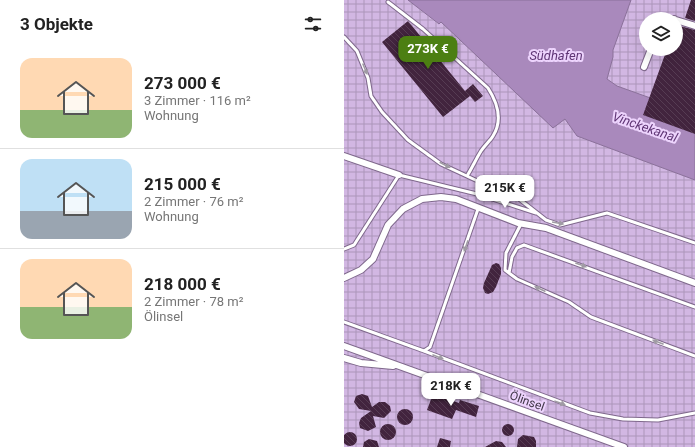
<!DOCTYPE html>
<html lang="de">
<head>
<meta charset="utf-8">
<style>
	:root { --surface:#fff; --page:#f2f2f2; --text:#222; --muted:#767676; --line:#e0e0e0; --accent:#4c7f12 }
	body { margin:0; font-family:Roboto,sans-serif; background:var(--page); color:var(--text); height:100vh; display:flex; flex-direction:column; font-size:15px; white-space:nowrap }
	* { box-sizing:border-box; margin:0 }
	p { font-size:13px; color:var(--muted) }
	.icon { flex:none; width:22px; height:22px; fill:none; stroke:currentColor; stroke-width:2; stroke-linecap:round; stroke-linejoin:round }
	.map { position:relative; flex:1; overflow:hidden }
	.side { display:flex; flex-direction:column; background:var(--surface); width:344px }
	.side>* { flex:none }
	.fabs { position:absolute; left:295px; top:12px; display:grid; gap:8px }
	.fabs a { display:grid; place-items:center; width:44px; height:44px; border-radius:50%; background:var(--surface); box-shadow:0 4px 16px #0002; font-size:20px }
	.price { position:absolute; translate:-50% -34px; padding:0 9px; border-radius:8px; background:#fff; color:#222; font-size:13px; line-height:26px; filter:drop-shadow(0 1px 2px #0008) }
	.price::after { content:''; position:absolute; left:50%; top:24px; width:12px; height:9px; margin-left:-6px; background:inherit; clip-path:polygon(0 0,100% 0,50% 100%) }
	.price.active { background:var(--accent); color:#fff }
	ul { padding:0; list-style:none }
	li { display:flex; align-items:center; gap:12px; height:100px; padding:0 20px }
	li+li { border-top:1px solid var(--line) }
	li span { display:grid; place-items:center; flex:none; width:112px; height:80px; border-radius:12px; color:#555 }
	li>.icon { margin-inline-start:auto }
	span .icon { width:48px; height:48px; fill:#fffc; stroke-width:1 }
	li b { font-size:17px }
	h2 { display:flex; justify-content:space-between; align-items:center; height:48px; padding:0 20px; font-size:17px }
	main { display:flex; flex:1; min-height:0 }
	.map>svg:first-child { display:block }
	.industrial { fill:url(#industrial-grid); fill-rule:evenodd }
	.water { fill:#a989bc; stroke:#8a7099 }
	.building { fill:url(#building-back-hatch) }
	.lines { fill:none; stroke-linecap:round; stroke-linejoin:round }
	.service-casing { stroke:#7f688c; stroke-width:5 }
	.minor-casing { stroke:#7f688c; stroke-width:8 }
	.service { stroke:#fff; stroke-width:3 }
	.minor { stroke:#fff; stroke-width:6 }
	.oneway { fill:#a09ba4 }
	.labels { text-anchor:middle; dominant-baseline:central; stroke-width:4; stroke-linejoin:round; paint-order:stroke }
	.street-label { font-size:12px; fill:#413748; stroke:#edd4fd }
	.water-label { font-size:13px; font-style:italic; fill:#5f3575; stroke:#edd4fd }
</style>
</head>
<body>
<main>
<section class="side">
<h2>3 Objekte<svg class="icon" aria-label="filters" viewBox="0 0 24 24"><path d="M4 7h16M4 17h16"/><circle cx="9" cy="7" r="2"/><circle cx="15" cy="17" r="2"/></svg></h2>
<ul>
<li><span style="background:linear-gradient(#ffd9b3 65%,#8fb573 0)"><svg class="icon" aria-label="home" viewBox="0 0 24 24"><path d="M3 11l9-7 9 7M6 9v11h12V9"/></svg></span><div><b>273 000 €</b><p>3 Zimmer · 116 m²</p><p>Wohnung</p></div></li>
<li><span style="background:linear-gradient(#bfe0f5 65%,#9aa5b1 0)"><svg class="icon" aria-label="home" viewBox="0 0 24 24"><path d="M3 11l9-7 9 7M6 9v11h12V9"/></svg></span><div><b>215 000 €</b><p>2 Zimmer · 76 m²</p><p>Wohnung</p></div></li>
<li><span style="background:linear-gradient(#ffd9b3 60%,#8fb573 0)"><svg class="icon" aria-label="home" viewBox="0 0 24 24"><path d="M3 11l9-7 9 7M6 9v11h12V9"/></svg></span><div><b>218 000 €</b><p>2 Zimmer · 78 m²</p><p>Ölinsel</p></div></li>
</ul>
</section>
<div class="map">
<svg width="351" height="447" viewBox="0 0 351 447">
	<defs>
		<pattern id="industrial-grid" width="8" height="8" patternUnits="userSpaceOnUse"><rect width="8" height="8" fill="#d2b7e3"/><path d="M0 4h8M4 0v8" fill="none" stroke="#ac96ba"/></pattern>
		<pattern id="building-back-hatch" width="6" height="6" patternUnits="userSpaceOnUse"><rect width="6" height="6" fill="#42243e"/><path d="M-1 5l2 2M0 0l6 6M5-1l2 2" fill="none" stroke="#563c53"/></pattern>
	</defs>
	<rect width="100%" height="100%" fill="#e0c7f0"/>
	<path class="industrial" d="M0 0H64L94 24 97 22 221 119 233 136 351 180V447H0Z
		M287 0H351V114L273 86 263 79 269 57V50ZM302 19H332V49H302Z"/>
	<path class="water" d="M64 0H287L269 50V57L263 79 273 86 351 114V180L233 136 221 119 209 128 97 22 95 24Z"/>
	<path class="building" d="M347 0H351V21L341 18Z
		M64 21 121 91 129 84 139 96 131 102 126 96 99 117 38 42Z
		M332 25 351 30V134L299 115 323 49H332Z
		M152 263 155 264 157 268V274L152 287 149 292 144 294 141 293 139 288 140 283 148 265Z
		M18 394 24 396 28 407 35 402H41L46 406 47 411 40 418 29 416 32 427 24 431 16 428 15 423 17 418 27 411 15 409 10 402 12 396Z
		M89 394 115 403 116 400 135 406 132 417 112 410 108 419 83 410Z
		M53 417a8 8 0 1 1 16 0a8 8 0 1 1-16 0Z
		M36 432a8 8 0 1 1 16 0a8 8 0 1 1-16 0Z
		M158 430a6 6 0 1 1 12 0a6 6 0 1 1-12 0Z
		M-1 439a7 7 0 1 1 14 0a7 7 0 1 1-14 0Z
		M179 435 190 437 192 441V447H173L174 439Z
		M96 438 107 441 106 447H93Z
		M25 439 33 441 35 447H19L20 442Z
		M152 441 158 442 162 447H141Z"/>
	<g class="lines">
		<defs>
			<path id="service" d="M44 2 79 29 144 88C153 102 159 120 149 136 146 141 141 145 137 151 132 159 128 168 123 176
				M0 37 13 51 24 78 27 96 38 112 64 140 97 164 155 191 170 195 202 220 216 225 263 213 351 243
				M134 209 86 347 80 351 246 413 279 419 314 420 351 413
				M177 224 162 253 161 270 173 279 225 302 247 317 351 356
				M0 249 10 245 55 175 133 194 192 213
				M165 273 168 257 173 248 180 245 351 307
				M0 322 80 351"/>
			<path id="minor" d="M318 19H330
				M332 20 351 26
				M300 67 307 49
				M0 156 55 175
				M0 278 17 270 29 259 44 225 59 209 78 199 97 197 112 199 174 223 202 228 351 283
				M0 346 280 447
				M0 358 17 363 49 366"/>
		</defs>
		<use href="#service" class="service-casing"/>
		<use href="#minor" class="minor-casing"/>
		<use href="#service" class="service"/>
		<use href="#minor" class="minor"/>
	</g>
	<defs><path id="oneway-solid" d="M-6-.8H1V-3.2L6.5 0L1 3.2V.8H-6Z"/></defs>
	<g class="oneway">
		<use href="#oneway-solid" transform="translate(21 69) rotate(68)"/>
		<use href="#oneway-solid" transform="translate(101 165) rotate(28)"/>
		<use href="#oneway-solid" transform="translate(214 223) rotate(10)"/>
		<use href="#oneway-solid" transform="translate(122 246) rotate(110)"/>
		<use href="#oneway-solid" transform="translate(237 265) rotate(20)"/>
		<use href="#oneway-solid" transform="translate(196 289) rotate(-156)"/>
		<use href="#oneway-solid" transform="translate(314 342) rotate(-159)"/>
		<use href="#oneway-solid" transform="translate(94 357) rotate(21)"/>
		<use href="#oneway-solid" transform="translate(216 403) rotate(20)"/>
	</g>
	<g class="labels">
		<g class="street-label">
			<text transform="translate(183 401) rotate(20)">Ölinsel</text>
		</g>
		<g class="water-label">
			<text x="212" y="55">Südhafen</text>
			<text transform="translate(301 127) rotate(19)">Vinckekanal</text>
		</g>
	</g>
</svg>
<div class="fabs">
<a><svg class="icon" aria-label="layers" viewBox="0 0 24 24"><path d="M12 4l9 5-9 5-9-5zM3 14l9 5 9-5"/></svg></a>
</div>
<b class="price active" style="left:84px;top:70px">273K €</b>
<b class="price" style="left:161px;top:209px">215K €</b>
<b class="price" style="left:107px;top:407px">218K €</b>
</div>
</main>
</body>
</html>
